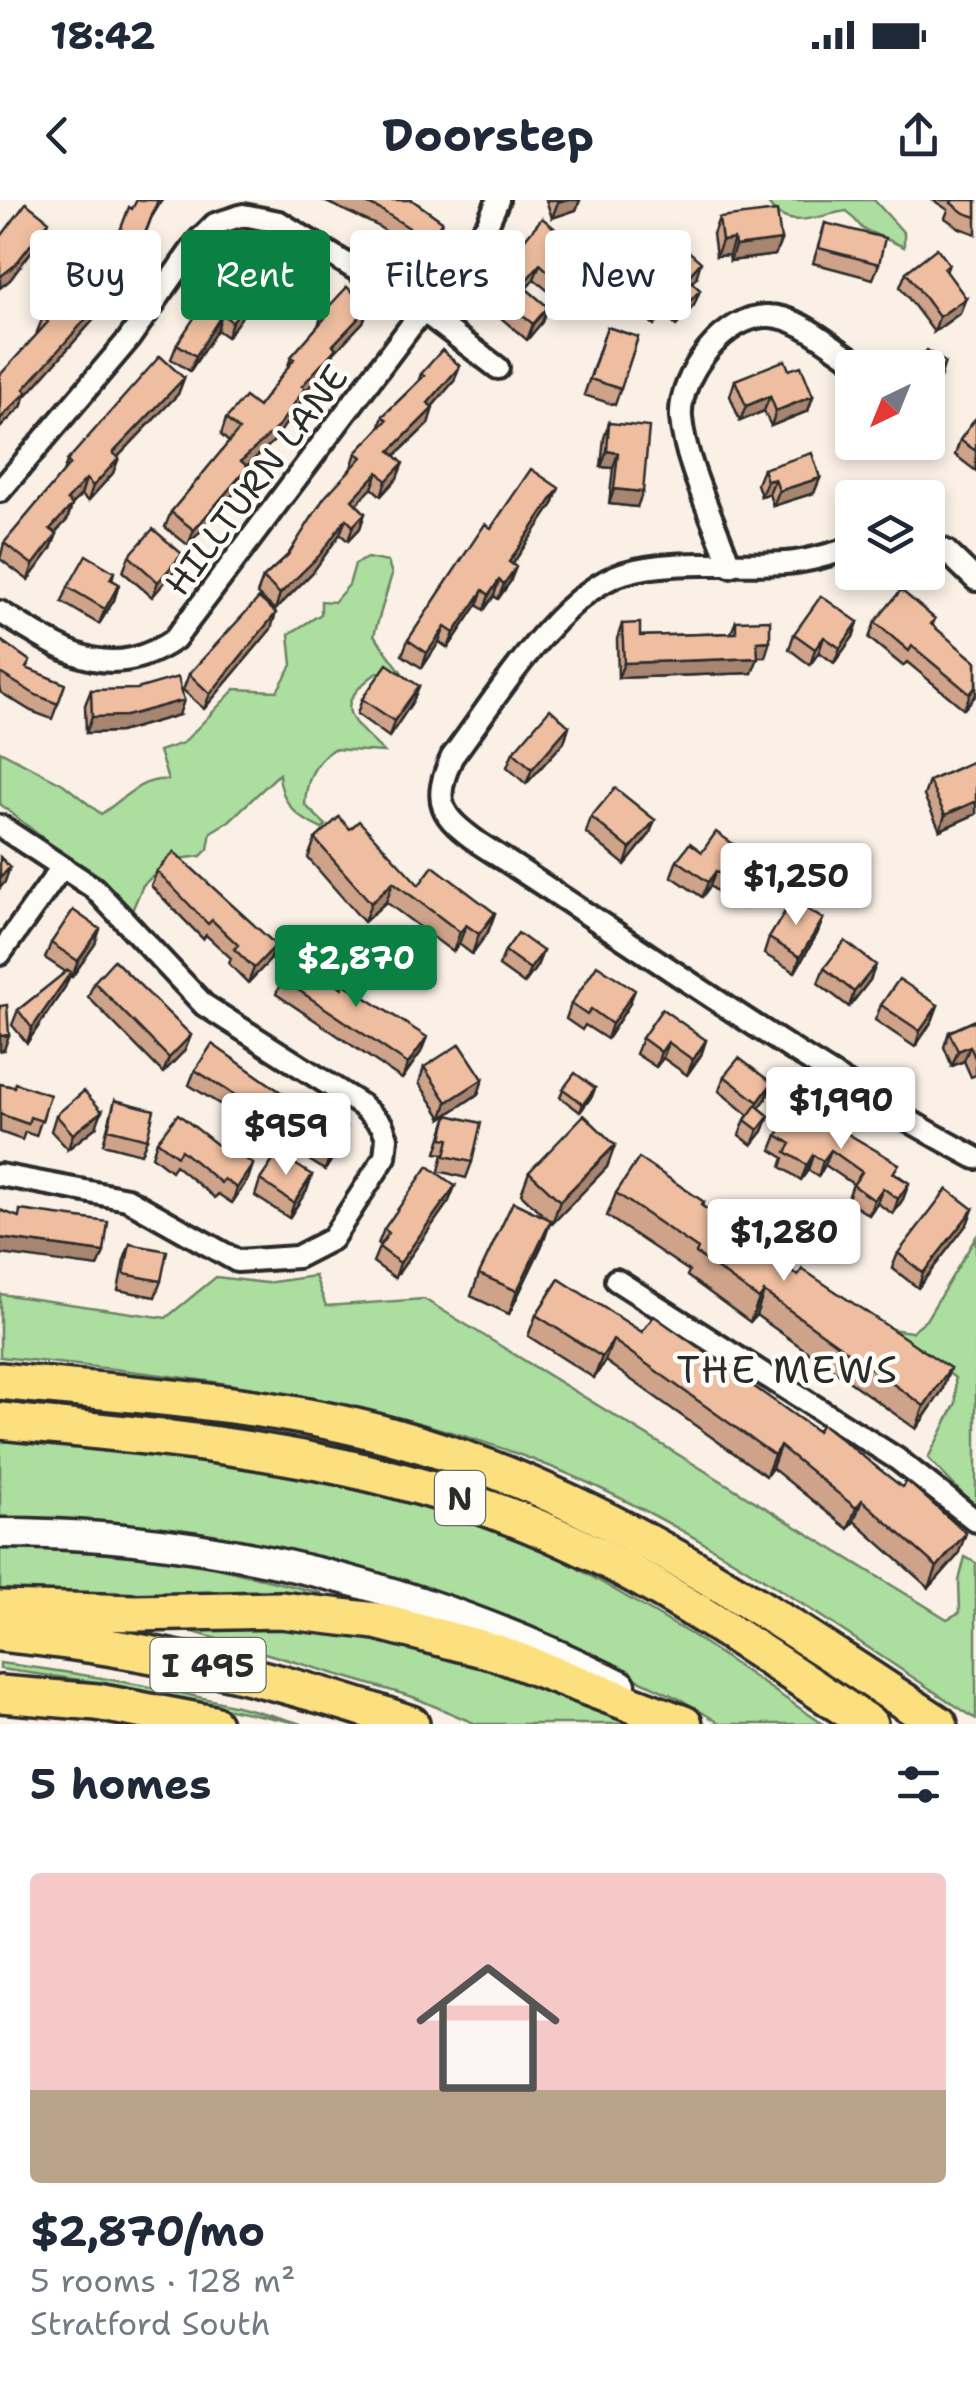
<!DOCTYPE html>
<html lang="en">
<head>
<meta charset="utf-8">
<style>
	:root { --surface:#fff; --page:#f6f6f7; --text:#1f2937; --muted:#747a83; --line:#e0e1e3; --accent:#0b8043 }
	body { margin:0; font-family:"Shantell Sans",sans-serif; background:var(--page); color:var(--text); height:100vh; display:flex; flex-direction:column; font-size:38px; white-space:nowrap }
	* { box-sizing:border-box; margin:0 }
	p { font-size:32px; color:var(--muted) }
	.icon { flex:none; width:55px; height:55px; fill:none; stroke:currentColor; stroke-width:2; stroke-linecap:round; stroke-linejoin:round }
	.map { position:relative; height:1524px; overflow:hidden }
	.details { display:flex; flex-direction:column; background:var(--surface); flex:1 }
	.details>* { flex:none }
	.banner { position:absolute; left:30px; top:30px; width:918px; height:90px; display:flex; gap:20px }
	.needle { width:65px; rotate:223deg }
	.controls { position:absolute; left:835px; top:150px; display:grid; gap:20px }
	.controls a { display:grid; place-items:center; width:110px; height:110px; border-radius:10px; background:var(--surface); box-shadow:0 5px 15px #0003; font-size:50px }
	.price { position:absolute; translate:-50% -85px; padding:0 22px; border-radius:10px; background:#fff; color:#222; font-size:32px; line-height:65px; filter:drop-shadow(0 2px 5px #0008) }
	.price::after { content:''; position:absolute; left:50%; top:60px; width:30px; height:22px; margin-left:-15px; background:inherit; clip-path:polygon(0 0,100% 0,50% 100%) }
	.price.active { background:var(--accent); color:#fff }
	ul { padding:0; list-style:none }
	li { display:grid; align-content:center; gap:20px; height:530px; padding:0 30px }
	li+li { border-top:2px solid var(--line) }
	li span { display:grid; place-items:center; height:310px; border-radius:10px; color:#555 }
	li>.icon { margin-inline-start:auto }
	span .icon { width:180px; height:180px; fill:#fffc; stroke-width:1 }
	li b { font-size:42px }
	h2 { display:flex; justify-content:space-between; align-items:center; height:120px; padding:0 30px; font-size:42px }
	.chip { padding:0 35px; border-radius:10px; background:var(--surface); box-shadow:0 5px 15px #0003; font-size:35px; line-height:90px }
	.chip.active { background:var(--accent); color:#fff }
	.status { display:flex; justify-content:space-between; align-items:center; height:70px; padding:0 50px; background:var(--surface); direction:ltr }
	.status svg { height:28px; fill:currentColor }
	header { display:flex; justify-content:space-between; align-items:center; height:130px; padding:0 30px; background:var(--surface); font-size:45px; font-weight:700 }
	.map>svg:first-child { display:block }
	.green { fill:#acde9f; stroke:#6c8465; stroke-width:2.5 }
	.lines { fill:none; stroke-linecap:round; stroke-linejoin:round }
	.street-casing { stroke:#2b2b2b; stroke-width:28 }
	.secondary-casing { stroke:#2b2b2b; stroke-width:35 }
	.highway-casing { stroke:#2b2b2b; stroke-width:42 }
	.street { stroke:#fdfcf7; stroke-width:20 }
	.secondary { stroke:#fdfcf7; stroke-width:28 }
	.highway { stroke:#fce080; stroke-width:35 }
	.wall { fill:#cea38a; stroke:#2b2b2b; stroke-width:2.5 }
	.shaded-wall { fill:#a78570; stroke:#2b2b2b; stroke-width:2.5 }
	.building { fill:#efbea0; stroke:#2b2b2b; stroke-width:2.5 }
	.labels { text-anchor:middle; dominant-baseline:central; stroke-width:9; stroke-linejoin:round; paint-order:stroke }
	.shield { fill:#fdfcf7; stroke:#6a6a68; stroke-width:2.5 }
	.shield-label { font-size:32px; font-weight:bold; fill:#2b2b2b }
	.street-label { font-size:35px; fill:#2b2b2b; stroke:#fdfcf7 }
	.neighbourhood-label { font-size:38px; letter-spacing:2.5px; fill:#2b2b2b; stroke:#fdfcf7 }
</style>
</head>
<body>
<div class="status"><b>18:42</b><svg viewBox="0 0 49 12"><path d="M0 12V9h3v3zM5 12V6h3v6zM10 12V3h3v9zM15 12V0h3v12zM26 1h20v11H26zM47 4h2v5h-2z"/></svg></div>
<header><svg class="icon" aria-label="back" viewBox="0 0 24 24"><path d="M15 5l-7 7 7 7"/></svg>Doorstep<svg class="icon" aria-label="share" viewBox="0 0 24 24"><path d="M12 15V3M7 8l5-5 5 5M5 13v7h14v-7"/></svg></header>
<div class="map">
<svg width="976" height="1524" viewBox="0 0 976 1524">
	<rect width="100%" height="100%" fill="#faf0e6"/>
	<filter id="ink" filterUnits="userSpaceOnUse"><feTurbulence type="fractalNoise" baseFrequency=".01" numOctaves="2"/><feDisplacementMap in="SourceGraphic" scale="20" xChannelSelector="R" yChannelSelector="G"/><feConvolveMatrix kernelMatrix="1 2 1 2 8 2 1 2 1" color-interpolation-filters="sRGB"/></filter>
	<g filter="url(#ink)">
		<path class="green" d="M766 0H874L904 33V47L863 29 847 11C816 15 786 34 766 0Z
			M367 358 388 362 392 374 374 435 405 477 378 472C330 507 349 518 384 552L333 549C313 564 306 581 305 605L326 625 322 629C295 617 281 602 279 574L229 621 211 632 208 649 201 656 171 660 143 685 131 713 76 677 69 659 0 604V551L63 584 101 614C123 600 141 577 168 580L159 551 183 543 235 489 277 491 292 465 289 434 321 414V401L334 402 349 385 355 364Z
			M976 1037V1308L928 1258 956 1203 955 1178 891 1129 911 1132 926 1120Z
			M315 1076 326 1106 424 1099 947 1419 960 1412 959 1381 965 1357 976 1363V1519C840 1431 705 1330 554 1268 379 1196 186 1176 0 1157V1094L166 1118 216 1077 266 1083Z
			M0 1238 244 1264 398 1298 539 1346 692 1435 823 1524H721L682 1500 541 1434 390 1379 0 1327Z
			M0 1347 176 1358 321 1393 324 1402 0 1397Z
			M322 1424 451 1445 636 1524H476L413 1497 180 1428Z
			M0 1463C102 1476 203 1494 302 1524L103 1483 0 1469Z"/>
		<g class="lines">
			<defs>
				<path id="street" d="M0 291 128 140 197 42 215 24 243 15 279 22 423 111 498 168
					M928 343 946 351 976 380
					M852 348C831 354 807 362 785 363 736 366 669 359 624 373 557 394 494 502 452 557 431 603 441 616 480 644 644 749 804 866 976 958
					M730 366C715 322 685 263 681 218 678 176 726 113 770 116 799 117 828 144 852 159
					M0 412C62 449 106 486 175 439L487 25 498 0
					M0 626 94 688 204 805 361 905 382 925 387 938 385 957 332 1039 297 1057 237 1061 127 999 0 975
					M0 754 62 667
					M616 1080 897 1259 976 1321"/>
				<path id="secondary" d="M0 1333C216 1333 428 1388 621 1485"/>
				<path id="highway" d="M0 1181C130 1195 264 1201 391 1236 595 1291 764 1410 939 1524
					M0 1221C210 1242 405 1258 597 1355 692 1403 780 1466 869 1524
					M0 1409 135 1413 280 1410 376 1421 495 1452 684 1524
					M0 1433C141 1447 277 1477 411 1524
					M0 1494 97 1502 213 1524"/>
			</defs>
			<use href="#street" class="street-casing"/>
			<use href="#secondary" class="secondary-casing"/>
			<use href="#highway" class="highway-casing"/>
			<use href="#street" class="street"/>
			<use href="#secondary" class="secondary"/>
			<use href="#highway" class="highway"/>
		</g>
		<path class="wall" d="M137 0H162L151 18 127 82 25 197 21 207 37 132 43 117 108 63Z
			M322 0H412L442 21 437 36 424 56 376 25Z
			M546 0H580L576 10 552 18Z
			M933 0H976V34L959 28 945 18 948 10Z
			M719 18 781 40 775 55 730 61 729 55 716 56 713 34Z
			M825 23 879 64 873 79 813 63Z
			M565 37 557 56 565 82 554 96 534 79 526 89 542 122 527 140 482 102 487 86Z
			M247 58 302 60 296 75 284 97 241 73Z
			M949 64 946 72 960 113 934 132 900 87 906 72Z
			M643 77 696 78 691 82 700 90 694 105 676 126 664 115 654 125 637 110 642 96 637 93Z
			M249 91 245 101 247 103 241 118 227 137 217 130 190 171 171 159 177 144Z
			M369 107 363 122 334 153 330 163 303 194 300 203 274 241 246 266 243 283 188 345 165 327 171 312 229 242 221 235 226 219 258 207 287 169 291 157 318 126 322 114Z
			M607 127 638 137 615 205 584 195Z
			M789 170 813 196 808 211 771 226 764 211 740 221 730 196 735 180Z
			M421 174 454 181 432 207 428 224 395 256 397 278 381 296 372 288 356 304 365 313 360 328 348 341 340 334 313 372 275 410 257 394 263 378 288 355 351 268 356 253 379 229 383 216 418 182Z
			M184 178 178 194 118 257 113 273 88 301 81 295 72 305 67 320 55 333 51 349 28 380 0 359 4 343 63 273 67 261Z
			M976 218V271L955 255 960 240Z
			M609 223 637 307 609 304 613 268 601 267 604 238Z
			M893 242H907L903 249Z
			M763 269 820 278 814 293 773 306 769 294 761 296 757 284Z
			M553 304 512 364 510 382 498 399 494 396 484 410 477 405 448 448 439 442 422 468 402 455 408 440 491 328Z
			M182 354 176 369 152 397 123 372 129 356Z
			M114 372 112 380 119 384 114 400 99 424 62 402 68 387Z
			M935 419 932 426 976 462V495L964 509 907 462 903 466 869 438 875 422Z
			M736 421 765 457H758L752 473 618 478 617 439 622 424 640 436 731 433Z
			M858 422 853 437 834 463 819 452 810 465 789 449 794 434Z
			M271 429 204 509 183 490 189 474Z
			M0 440 30 461 27 469 65 484 52 519 31 511 0 492Z
			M419 486 413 501 389 537 357 514 362 499Z
			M91 490 179 515 120 532 86 533 85 505Z
			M569 526 564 542 526 584 507 567 513 552Z
			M976 560V614L940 630 924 596 929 581Z
			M591 617 655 620 649 635 625 665 586 633Z
			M350 629 419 685 495 713 488 732 472 754 459 744 453 752 386 702 364 722 308 658 315 639Z
			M702 652 765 666 759 681 740 708 710 686 702 697 671 676 677 660Z
			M157 671 270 760 248 783 229 764 231 758 206 735 203 739 151 686Z
			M823 719 817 734 795 772 764 754 769 738Z
			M51 743 95 744 72 777 70 775 65 787 27 843 12 825 18 810 66 772 45 758Z
			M505 751H543L537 766 524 784 499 766Z
			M824 768 870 780 849 807 818 783Z
			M282 779 342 788 421 852 402 879 276 794Z
			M94 782 191 835 185 850 163 873 88 797Z
			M571 804 629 805 607 839 585 825 582 830 566 819Z
			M881 805H938L932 821 915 847 875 820Z
			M976 820V875L971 877 964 861 952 866 944 847 949 832Z
			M642 838 706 840 701 855 687 875 663 858 656 867 636 854Z
			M424 867 483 879 478 894 442 918 419 883Z
			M195 870 342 943 325 970 189 885Z
			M724 876 772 883 766 899 759 908 769 916 763 931 752 945 739 935 745 920 748 915 719 891Z
			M0 884 50 895 36 936 25 932 22 940 0 932Z
			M595 888 592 896 580 912 560 897 563 889Z
			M115 900 147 939 141 954 103 944Z
			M797 904 909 983 903 999 893 1014 877 1003 869 1015 847 1001 853 984 825 965 818 977 808 970 801 980 781 967 784 958 771 950 777 935Z
			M56 915 96 927 68 949 51 931Z
			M448 915 472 962 466 978 439 971 443 954 436 953Z
			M157 941 219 946 253 964 248 979 232 1003 218 994 215 998 175 965 171 971 152 956Z
			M615 945 607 967 552 1024 550 1022 543 1043 509 1114 471 1096 479 1074 545 1017 521 994 529 972Z
			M312 975 307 990 289 1018 255 996 260 980Z
			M455 986 449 1001 395 1078 373 1062 380 1045 378 1044 384 1029Z
			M616 993 704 1002 702 1006 798 1076 950 1168 942 1191 916 1229 756 1115 750 1122 687 1076 689 1071 607 1016Z
			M973 1009 967 1024 918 1088 892 1068 898 1053Z
			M130 1044 161 1081 155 1097 118 1090 124 1060Z
			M559 1079 958 1355 929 1388 854 1321 848 1329 772 1268 766 1276 605 1161 594 1178 528 1136 536 1115Z"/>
		<path class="shaded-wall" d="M158 0H162L151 18 127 82 25 197 21 207 0 228V219L24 189Z
			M565 0H580L576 10 552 18 558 2Z
			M49 21 43 36 10 80 0 88V77Z
			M442 21 437 36 424 56 430 41Z
			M565 37 560 52 547 67 553 52Z
			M734 39 729 55 716 56 722 41Z
			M781 40 775 55 730 61 735 46Z
			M302 60 296 75 284 97 290 82Z
			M701 62 696 78 681 94 687 78Z
			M540 64 534 79 516 100 522 85Z
			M571 67 565 82 554 96 559 81Z
			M700 90 694 105 676 126 681 111Z
			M966 98 960 113 934 132 939 117Z
			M669 99 664 115 654 125 660 110Z
			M247 103 241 118 227 137 232 122Z
			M369 107 363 122 334 153 330 163 303 194 300 203 274 241 235 276 241 261 302 186 333 145Z
			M548 107 542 122 527 140 533 124Z
			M222 114 217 130 190 171 196 156Z
			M945 162 940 178 928 196 930 185Z
			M460 166 454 181 422 218 428 203Z
			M184 178 178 194 107 268 113 253Z
			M938 190 932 205 928 212V205Z
			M770 196 764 211 740 221 746 206Z
			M813 196 808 211 771 226 776 211Z
			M433 208 428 224 384 266 390 251Z
			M607 251 618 253 613 268 601 267Z
			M119 258 113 273 88 301 93 286Z
			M403 263 397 278 381 296 386 281Z
			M248 267 243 283 188 345 194 330Z
			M378 272 372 288 346 315 352 300Z
			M820 278 814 293 773 306 779 291Z
			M86 279 81 295 61 315 67 300Z
			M775 279 769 294 761 296 767 281Z
			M559 288 553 304 504 377 509 362Z
			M614 289 643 292 637 307 609 304Z
			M72 305 67 320 45 344 50 329Z
			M365 313 360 328 348 341 353 326Z
			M346 319 340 334 313 372 275 410 280 394Z
			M57 334 51 349 28 380 33 365Z
			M182 354 176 369 152 397 158 382Z
			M516 367 510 382 498 399 504 384Z
			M499 380 494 396 484 410 489 395Z
			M119 384 114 400 99 424 105 409Z
			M483 390 477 405 448 448 454 433Z
			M276 413 271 429 204 509 210 494Z
			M858 422 853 437 834 463 840 448Z
			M445 427 439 442 422 468 427 453Z
			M824 437 819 452 810 465 815 449Z
			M770 441 765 457H752L757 442Z
			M758 458 752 473 618 478 624 463Z
			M419 486 413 501 389 537 394 521Z
			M976 486V495L964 509 970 494Z
			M184 500 179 515 120 532 86 533 92 517Z
			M569 526 564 542 526 584 532 569Z
			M976 601V614L940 630 945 615Z
			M655 620 649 635 625 665 630 649Z
			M765 666 759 681 740 708 746 692Z
			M10 667 5 682 0 688V678Z
			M716 671 710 686 702 697 708 682Z
			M393 682 386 702 364 722 371 703Z
			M495 713 488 732 472 754 479 734Z
			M823 719 817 734 795 772 800 757Z
			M466 725 459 744 453 752 460 732Z
			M100 729 95 744 72 777 78 761Z
			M276 745 270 760 248 783 254 768Z
			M543 751 537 766 524 784 530 769Z
			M876 765 870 780 849 807 854 792Z
			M71 772 65 787 27 843 32 828Z
			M635 790 629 805 607 839 612 824Z
			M938 805 932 821 915 847 920 831Z
			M9 835 4 850 0 851V836Z
			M191 835 185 850 163 873 169 858Z
			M427 837 421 852 402 879 408 864Z
			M706 840 701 855 687 875 693 860Z
			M668 842 663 858 656 867 661 852Z
			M970 846 964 861 952 866 958 851Z
			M483 879 478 894 442 918 447 902Z
			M772 883 766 899 752 917 758 902Z
			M595 888 592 896 580 912 583 904Z
			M102 911 96 927 68 949 73 934Z
			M769 916 763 931 752 945 758 930Z
			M347 927 342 943 325 970 330 955Z
			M615 945 607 967 552 1024 560 1001Z
			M831 950 825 965 818 977 823 961Z
			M813 955 808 970 801 980 807 965Z
			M253 964 248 979 232 1003 237 988Z
			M312 975 307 990 289 1018 294 1003Z
			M909 983 903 999 893 1014 898 999Z
			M455 986 449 1001 395 1078 400 1063Z
			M883 988 877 1003 869 1015 874 1000Z
			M973 1009 967 1024 918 1088 923 1073Z
			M551 1020 543 1043 509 1114 517 1091Z
			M0 1038 104 1052 98 1067 0 1054Z
			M764 1092 756 1115 750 1122 759 1099Z
			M613 1140 605 1161 594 1178 602 1157Z
			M950 1168 942 1191 916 1229 924 1206Z
			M780 1246 772 1268 766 1276 774 1255Z
			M862 1300 854 1321 848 1329 856 1308Z
			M966 1333 958 1355 929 1388 937 1367Z"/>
		<path class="building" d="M137 0H158L132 67 24 189 27 192 0 219V175L48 122 43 117 96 52 108 63 129 7 132 9Z
			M360 0H412L442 21 430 41 381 10Z
			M953 0H976V17L964 13 951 3Z
			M26 3 49 21 15 65 0 77V38Z
			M777 11 781 40 735 46 734 39 722 41 719 18Z
			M542 18 565 37 553 52 571 67 559 81 540 64 522 85 548 107 533 124 487 86Z
			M825 23 885 38 879 64 819 48Z
			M259 36 302 60 290 82 247 58Z
			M676 40 701 62 687 78 700 90 681 111 669 99 660 110 642 94 651 85 643 77Z
			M937 48 949 64 944 68 966 98 939 117 906 72Z
			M224 72 249 91 242 99 247 103 232 122 222 114 196 156 177 144Z
			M347 87 369 107 333 145 336 148 302 186 305 188 279 226 241 261 248 267 194 330 171 312 239 230 226 219 245 197 258 207 294 159 291 157 325 118 322 114Z
			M607 127 638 137 621 189 590 179Z
			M442 150 460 166 428 203 433 208 390 251 403 263 386 281 378 272 352 300 365 313 353 326 346 319 319 356 280 394 263 378 288 355 324 298 362 257 356 253 387 220 383 216 424 176 421 174Z
			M927 150 945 162 930 185 938 190 928 205V168H915Z
			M160 156 184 178 113 253 119 258 93 286 86 279 67 300 72 305 50 329 57 334 33 365 4 343 70 264 67 261Z
			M785 160 789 170 801 166 813 196 776 211 770 196 746 206 735 180Z
			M976 218V251L960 240Z
			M609 223 649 227 643 292 614 289 618 253 607 251Z
			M812 253 820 278 779 291 775 279 767 281 763 269Z
			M531 269 559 288 509 362 516 367 504 384 499 380 489 395 483 390 454 433 445 427 427 453 408 440 485 324 491 328Z
			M153 329 182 354 158 382 129 356Z
			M86 355 114 372 110 379 119 384 105 409 68 387Z
			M901 390 935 419 931 424 976 462V486L970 494 912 446 909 451 875 422Z
			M821 396 858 422 840 448 824 437 815 449 794 434Z
			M259 398 276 413 210 494 189 474Z
			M770 420V441L757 442 758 458 624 463 622 424 640 423V436L736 433V421Z
			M0 440 30 461 26 468 65 484 58 504 36 495 0 473Z
			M387 464 419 486 394 521 362 499Z
			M178 477 184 500 126 516 92 517 91 490 137 489Z
			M550 509 569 526 532 569 513 552Z
			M976 560V601L945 615 929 581Z
			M615 588 655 620 630 649 591 617Z
			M339 617 350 629 359 621 419 685 433 666 495 713 479 734 466 725 460 732 393 682 371 703 315 639Z
			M716 632 765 666 746 692 716 671 708 682 677 660 690 643 702 652Z
			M174 652 276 745 254 768 234 749 238 745 212 720 208 724 157 671Z
			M0 657 10 667 0 678Z
			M792 700 823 719 800 757 769 738Z
			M73 710 100 729 78 761 51 743Z
			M518 733 543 751 530 769 505 751Z
			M845 741 876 765 854 792 824 768Z
			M301 755 342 788 344 784 427 837 408 864 282 779Z
			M114 760 191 835 169 858 94 782Z
			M597 765 635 790 612 824 591 809 587 815 571 804Z
			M68 770 71 772 32 828 18 810Z
			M899 779 938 805 920 831 881 805Z
			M7 805 9 835 0 836V806Z
			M662 809 706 840 693 860 668 842 661 852 642 838Z
			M976 820V860L970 846 958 851 949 832Z
			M212 844 308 911 311 905 347 927 330 955 195 870Z
			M460 844 483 879 447 902 424 867Z
			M739 858 772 883 758 902 724 876Z
			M575 873 595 888 583 904 563 889Z
			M15 883 50 895 42 921 30 917 28 924 0 914V884L14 887Z
			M84 891 102 911 73 934 56 915Z
			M115 900 154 910 147 939 108 929Z
			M797 904 899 964 893 973 909 983 898 999 883 988 874 1000 853 985 862 972 831 950 823 961 813 955 807 965 786 952 791 944 777 935Z
			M756 905 769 916 758 930 745 920Z
			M178 914 219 946 221 942 253 964 237 988 224 979 221 983 181 950 177 956 157 941Z
			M448 915 481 923 472 962 445 956 449 939 442 938Z
			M584 915 615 945 560 1001 529 972Z
			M278 953 312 975 294 1003 260 980Z
			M639 958 704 1002 701 1005 798 1076 802 1069 950 1168 924 1206 764 1092 759 1099 696 1053 698 1049 616 993Z
			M428 966 455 986 400 1063 379 1047 389 1033 384 1029Z
			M947 989 973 1009 923 1073 898 1053Z
			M513 1002 551 1020 517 1091 479 1074Z
			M0 1010 19 1017 20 1010 108 1022 104 1052 0 1038Z
			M130 1044 167 1051 161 1081 124 1074Z
			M559 1079 642 1132 654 1116 817 1231 822 1224 902 1287 907 1281 966 1333 937 1367 862 1300 856 1308 780 1246 774 1255 613 1140 602 1157 536 1115Z"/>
	</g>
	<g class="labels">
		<g class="shield">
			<rect x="435" y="1271" width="50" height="54" rx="8"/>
			<rect x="150.5" y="1438" width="115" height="54" rx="8"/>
		</g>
		<g class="shield-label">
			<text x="460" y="1298">N</text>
			<text x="208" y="1465">I 495</text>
		</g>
		<g class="street-label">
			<text transform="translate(256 280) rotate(-53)">HILLTURN LANE</text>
		</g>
		<g class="neighbourhood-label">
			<text x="788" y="1169">THE MEWS</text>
		</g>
	</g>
</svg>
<div class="controls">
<a><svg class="needle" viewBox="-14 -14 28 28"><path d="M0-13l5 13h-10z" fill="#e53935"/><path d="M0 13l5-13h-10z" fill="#747a83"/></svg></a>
<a><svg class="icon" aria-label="layers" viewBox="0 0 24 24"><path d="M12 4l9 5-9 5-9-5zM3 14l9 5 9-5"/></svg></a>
</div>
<b class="price" style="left:796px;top:728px">$1,250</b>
<b class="price active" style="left:356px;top:810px">$2,870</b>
<b class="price" style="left:841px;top:952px">$1,990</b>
<b class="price" style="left:286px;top:978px">$959</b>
<b class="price" style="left:784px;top:1084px">$1,280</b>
<div class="banner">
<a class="chip">Buy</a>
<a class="chip active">Rent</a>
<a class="chip">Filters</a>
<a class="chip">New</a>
</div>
</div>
<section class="details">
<h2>5 homes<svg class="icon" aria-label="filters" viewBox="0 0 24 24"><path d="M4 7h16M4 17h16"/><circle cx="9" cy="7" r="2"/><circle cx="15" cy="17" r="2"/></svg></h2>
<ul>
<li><span style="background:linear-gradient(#f6c9c9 70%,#b9a48a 0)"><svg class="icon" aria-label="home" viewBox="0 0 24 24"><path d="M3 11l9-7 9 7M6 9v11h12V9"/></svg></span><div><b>$2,870/mo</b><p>5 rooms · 128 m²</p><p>Stratford South</p></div></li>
</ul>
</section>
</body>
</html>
